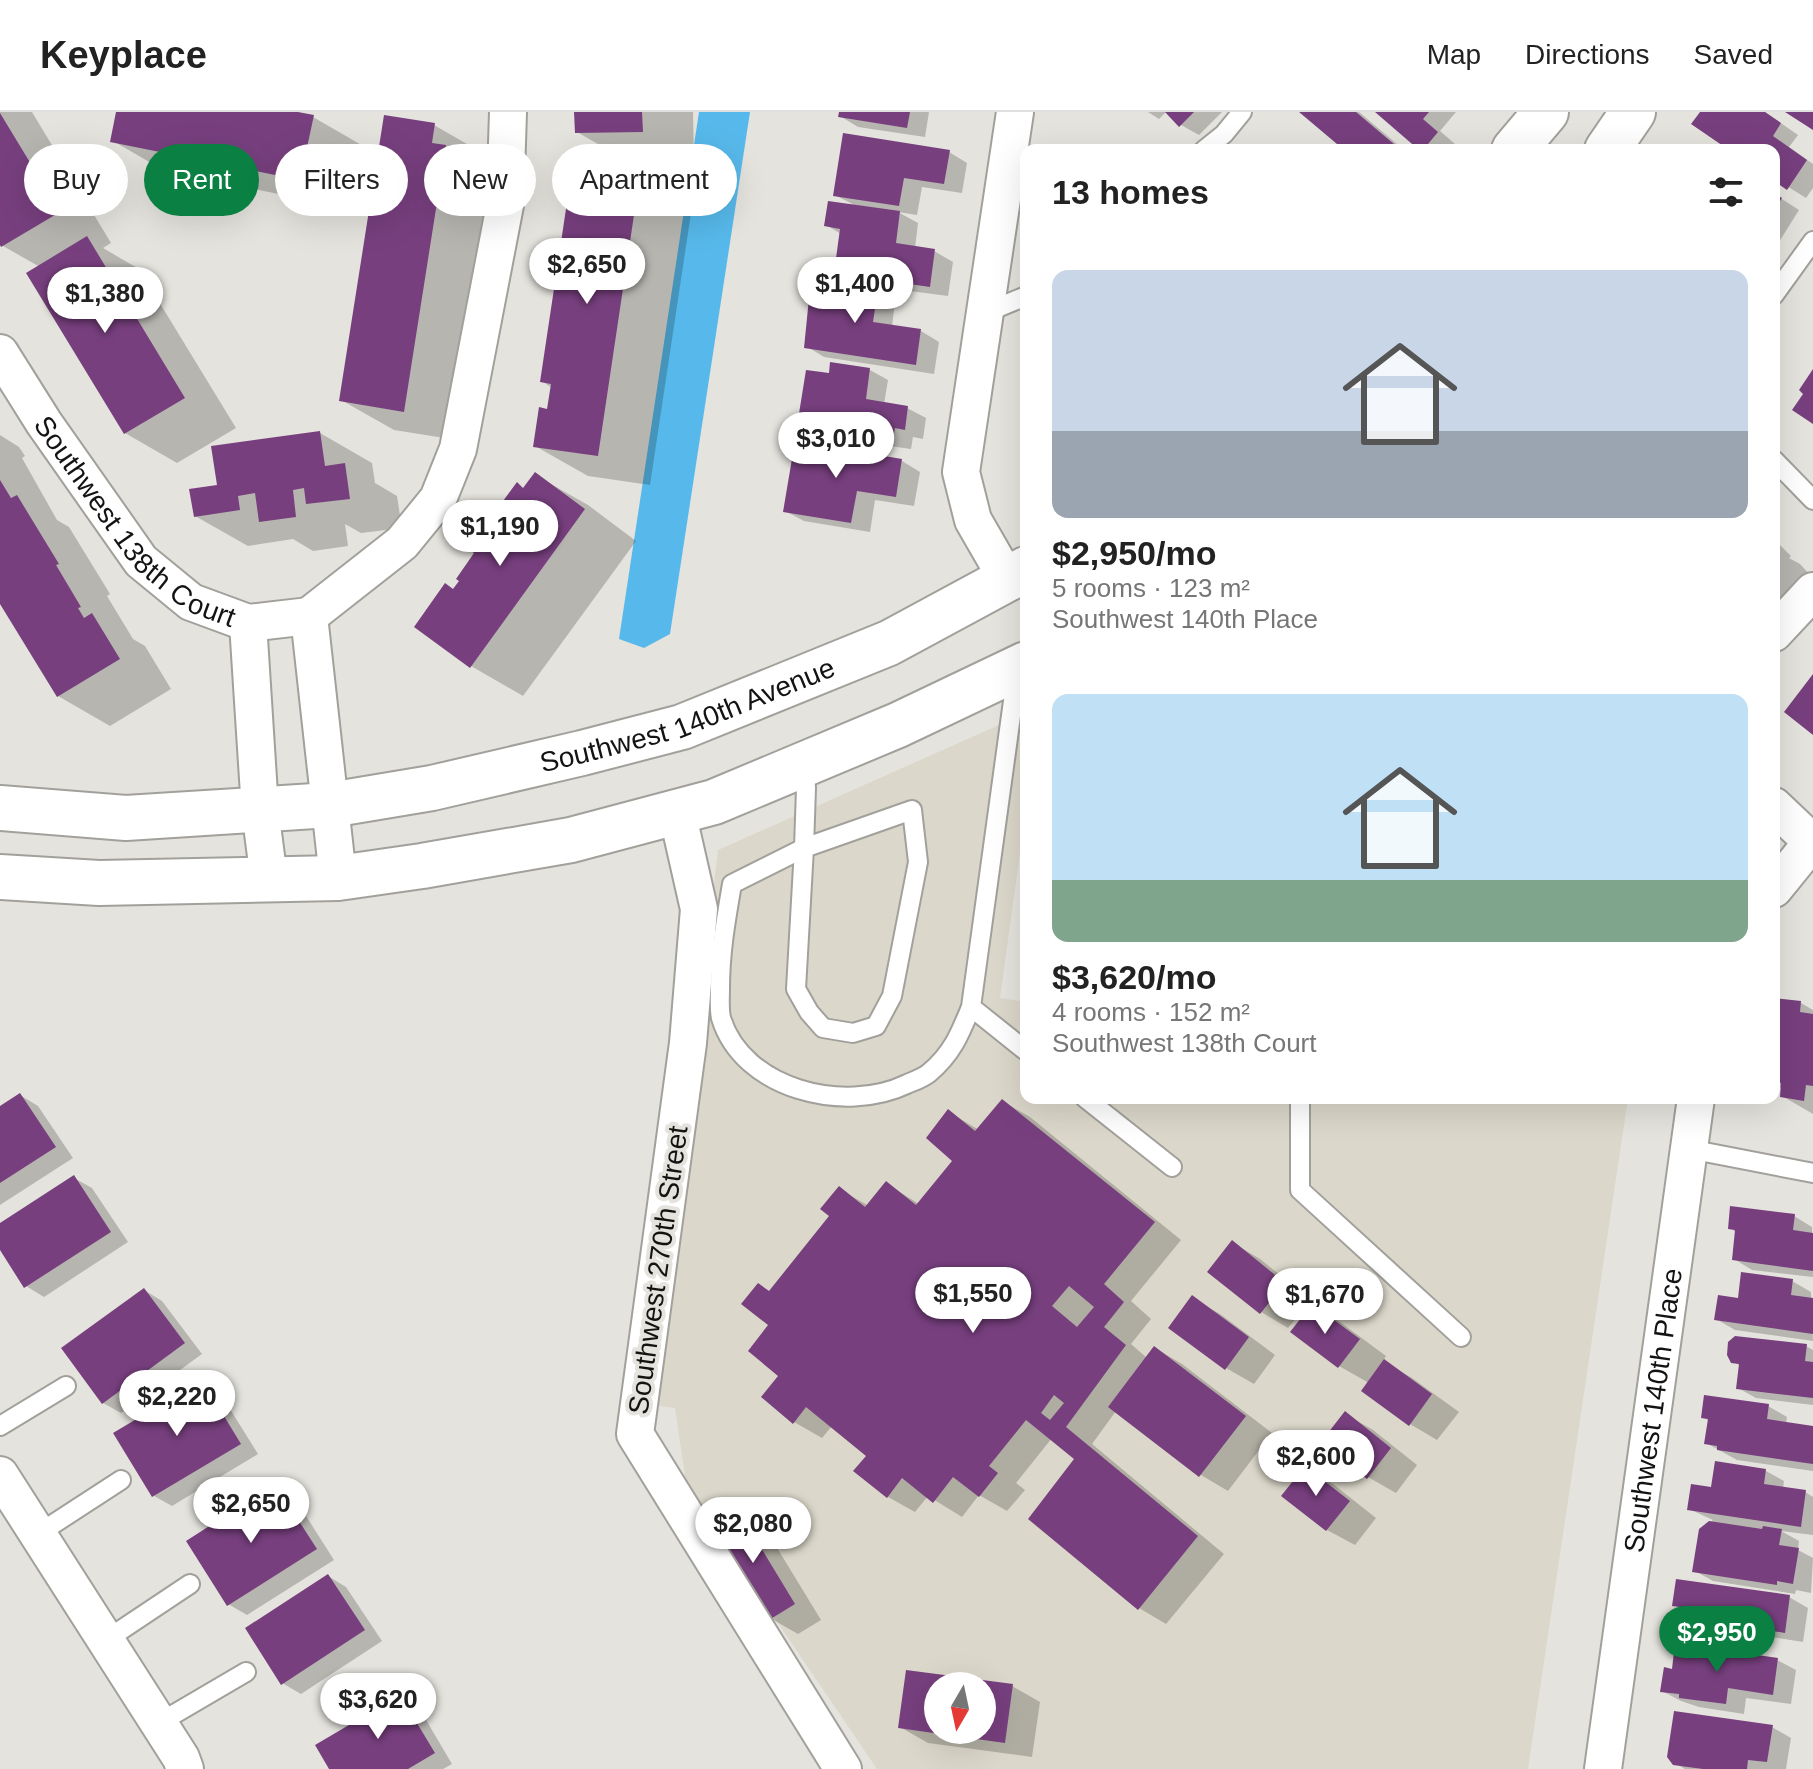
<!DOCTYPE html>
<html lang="en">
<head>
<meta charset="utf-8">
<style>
	:root { --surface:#fff; --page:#f2f2f2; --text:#222; --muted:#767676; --line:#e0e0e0; --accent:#0b8043 }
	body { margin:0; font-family:Arial,sans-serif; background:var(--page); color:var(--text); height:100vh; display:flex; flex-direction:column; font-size:30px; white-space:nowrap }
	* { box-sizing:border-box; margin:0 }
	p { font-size:26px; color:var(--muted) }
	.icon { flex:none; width:44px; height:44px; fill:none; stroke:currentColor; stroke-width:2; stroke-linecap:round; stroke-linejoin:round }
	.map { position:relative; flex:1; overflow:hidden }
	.drawer { position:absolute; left:1020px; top:32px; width:760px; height:960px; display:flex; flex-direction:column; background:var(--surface); border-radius:16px; box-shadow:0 8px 32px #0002 }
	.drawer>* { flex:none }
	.hud { position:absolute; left:24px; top:32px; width:760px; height:72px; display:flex; gap:16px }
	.needle { width:52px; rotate:189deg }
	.tools { position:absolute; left:924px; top:1560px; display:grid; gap:16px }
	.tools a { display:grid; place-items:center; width:72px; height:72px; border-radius:50%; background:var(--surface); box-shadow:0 8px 32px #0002; font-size:40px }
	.price { position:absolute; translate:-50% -68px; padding:0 18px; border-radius:28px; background:#fff; color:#222; font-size:26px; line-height:52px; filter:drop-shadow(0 2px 4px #0008) }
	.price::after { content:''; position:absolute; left:50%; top:48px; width:24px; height:18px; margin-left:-12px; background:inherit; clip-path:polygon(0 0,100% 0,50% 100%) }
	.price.active { background:var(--accent); color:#fff }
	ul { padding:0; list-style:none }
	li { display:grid; align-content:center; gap:16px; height:424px; padding:0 32px }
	li span { display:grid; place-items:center; height:248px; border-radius:16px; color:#555 }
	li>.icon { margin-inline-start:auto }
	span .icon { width:144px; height:144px; fill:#fffc; stroke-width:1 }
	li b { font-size:34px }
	h2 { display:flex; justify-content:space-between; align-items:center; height:96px; padding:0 32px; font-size:34px }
	.tag { padding:0 28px; border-radius:36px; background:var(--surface); box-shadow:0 8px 32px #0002; font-size:28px; line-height:72px }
	.tag.active { background:var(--accent); color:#fff }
	header { display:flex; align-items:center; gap:48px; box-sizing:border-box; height:112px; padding:0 40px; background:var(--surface); border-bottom:2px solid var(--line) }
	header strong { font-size:38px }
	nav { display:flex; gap:44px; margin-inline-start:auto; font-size:28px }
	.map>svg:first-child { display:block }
	.built { fill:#dbd7ca; fill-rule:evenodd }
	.water { fill:#57b9eb }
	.shadow { fill:#0003; fill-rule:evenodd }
	.building { fill:#773f7e; fill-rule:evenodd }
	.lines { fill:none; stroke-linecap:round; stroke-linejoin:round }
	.service-casing { stroke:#a2a09b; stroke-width:22 }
	.minor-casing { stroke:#a2a09b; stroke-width:40 }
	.tertiary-casing { stroke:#a2a09b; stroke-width:48 }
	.service { stroke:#fff; stroke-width:18 }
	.minor { stroke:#fff; stroke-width:36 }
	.tertiary { stroke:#fff; stroke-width:44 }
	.labels { text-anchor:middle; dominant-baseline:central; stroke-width:8; stroke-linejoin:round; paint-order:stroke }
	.street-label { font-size:28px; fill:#141312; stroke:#e5e3dd }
</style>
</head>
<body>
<header>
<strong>Keyplace</strong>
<nav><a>Map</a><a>Directions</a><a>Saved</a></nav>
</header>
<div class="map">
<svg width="1813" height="1657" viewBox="0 0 1813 1657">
	<rect width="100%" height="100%" fill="#e5e3dd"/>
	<path class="built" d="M1026 601V697L1000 886 1026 890V986H1628L1528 1657H877L687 1377 675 1296 651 1293 718 738ZM938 1574H982V1618H938Z"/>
	<path class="water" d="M699 0H750L670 522 644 536 619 527Z"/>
	<path class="shadow" d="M0 0H32L111 131 103 136 139 157 236 316 177 351 125 321 40 155 3 134 0 129Z
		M118 0H288L313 5 365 35 352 97 165 59 113 29Z
		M576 0H693L694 49 629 50 577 20Z
		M841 0H929L925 25 858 15 840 4Z
		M1148 0H1166L1159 7Z
		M1168 0H1222L1199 23 1181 13Z
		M1303 0H1359L1404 38H1335L1340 32Z
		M1378 0H1456L1440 19 1455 32 1450 38H1422Z
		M1702 0H1765L1798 23 1789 35 1813 52V76L1806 86 1774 66V38H1733Z
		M434 13 486 43 484 57 498 65 457 328 394 318 341 288Z
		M949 40 967 51 962 81 922 75 917 103 898 100 918 111 915 136 934 139 953 150 948 184 856 172 836 160 841 122 826 113 856 94 835 83Z
		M640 57 693 88 650 373 588 364 535 334 549 299 552 276 542 269Z
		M1774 82 1799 98 1779 130 1774 127Z
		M877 178 895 189 892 215 921 219 939 230 934 262 824 245 806 234Z
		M870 258 888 268 884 292 907 296 926 306 923 327 913 325 911 337 818 324 799 313 831 263Z
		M320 321 372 351 375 371 397 384 402 416 361 421 345 412 348 434 313 439 293 427 248 434 195 404 219 375Z
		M0 323 19 335 25 344 22 346 57 408 69 415 110 482 107 484 133 527 145 534 171 577 110 614 58 584 0 488Z
		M902 349 920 360 914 394 875 388 870 420 804 409 785 399Z
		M535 363 588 393 636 429 523 584 471 554 525 377Z
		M1774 427 1791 444 1789 446 1800 452 1813 466 1774 532Z
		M1774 888 1801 891 1813 898V1002L1782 984 1783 977 1774 972Z
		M20 983 38 994 73 1046 0 1093V996Z
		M1002 989 1030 1005 1181 1128 1131 1189 1151 1207 1131 1232 1147 1246 1155 1236 1182 1252 1272 1321 1228 1379 1201 1363 1116 1299 1092 1332 1224 1442 1166 1512 1139 1496 1077 1347 1052 1326 1016 1371 1025 1378 1007 1399 979 1383 962 1405 928 1384 915 1400 888 1385 869 1344 832 1314 822 1326 794 1310 781 1263 771 1213 770 1180 832 1104 839 1077 869 1094 887 1072 919 1092 954 1048 949 1000 979 1018Z
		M74 1066 92 1076 128 1130 44 1185 26 1174 0 1135V1114Z
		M1794 1104 1812 1115 1813 1165 1752 1158 1734 1147 1737 1121 1730 1116Z
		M1233 1131 1260 1147 1311 1188 1288 1216 1261 1200Z
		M1792 1169 1811 1180 1813 1229 1735 1218 1716 1207 1740 1188Z
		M144 1178 162 1189 202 1242 121 1301 103 1291Z
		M1192 1186 1220 1202 1275 1243 1254 1272 1226 1256 1171 1215Z
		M1312 1194 1340 1210 1386 1244 1383 1249 1412 1266 1459 1300 1437 1328 1410 1312 1369 1271 1339 1254Z
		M1806 1234 1813 1238V1293L1756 1286 1738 1276 1741 1254 1733 1250Z
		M202 1270 220 1281 258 1342 172 1394 154 1384Z
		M1768 1294 1787 1305 1786 1312 1813 1316V1359L1737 1348 1706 1331 1709 1309 1703 1305Z
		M1345 1302 1373 1318 1417 1353 1396 1381 1368 1365Z
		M1305 1356 1333 1372 1376 1406 1355 1433 1327 1418Z
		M1766 1359 1784 1369 1783 1377 1805 1380 1813 1385V1423L1781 1419 1799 1429 1798 1438 1813 1446 1811 1481 1796 1478 1795 1482 1713 1469 1695 1459 1701 1418 1713 1408 1689 1397 1712 1377Z
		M275 1374 294 1385 334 1448 247 1503 228 1492Z
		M738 1400 765 1416 821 1508 798 1522 770 1506Z
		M328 1464 346 1475 382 1529 301 1582 282 1571Z
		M1789 1485 1808 1496 1803 1530 1760 1523 1758 1541 1708 1534 1679 1518 1682 1497 1674 1493Z
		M1777 1548 1796 1558 1791 1592 1746 1586 1744 1602 1699 1595 1681 1589 1662 1579Z
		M908 1560 1012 1574 1040 1590 1032 1645 928 1631 900 1615ZM938 1574H982V1618H938Z
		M400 1586 419 1596 452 1652 443 1657H332Z
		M1772 1615 1791 1626 1786 1657H1685L1675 1651Z"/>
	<path class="building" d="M116 0H298L314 3 300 68 110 30Z
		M574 0H642L643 20 575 21Z
		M839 0H910L907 16 838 5Z
		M1165 0H1194L1179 15Z
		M1299 0H1356L1401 38H1332L1337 32Z
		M1375 0H1429L1423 7 1438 20 1423 38H1419Z
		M1700 0H1765L1781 11 1773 24 1807 48 1787 78 1774 69V38H1729L1691 12Z
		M1785 0H1813V18Z
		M0 1 60 100 1 135 0 133Z
		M384 3 435 11 432 31 446 33 404 300 339 289Z
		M843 21 950 38 944 72 904 66 899 94 833 84Z
		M579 46 641 56 598 344 533 335 539 295 547 297 551 272 540 270 572 57 577 58Z
		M1774 81 1782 86 1774 99Z
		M828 89 900 99 896 131 935 137 930 175 834 161 840 117 824 114Z
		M87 124 185 286 124 322 26 161Z
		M811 166 878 176 873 210 921 217 916 253 804 236Z
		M830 250 870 256 866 287 908 294 905 318 895 316 893 328 797 314 806 258 829 261Z
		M1813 257V312L1792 298 1803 282 1799 278Z
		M320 319 325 354 345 351 350 387 306 392 304 376 293 378 296 405 259 410 255 381 238 384 240 398 194 405 189 377 217 373 211 334Z
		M795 329 902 347 896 385 857 379 851 411 783 400Z
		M535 360 585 397 470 556 414 515 445 471 453 477 459 469 456 467 474 441 468 437 517 370 523 376Z
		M0 368 11 386 17 383 59 452 56 453 81 495 78 496 84 506 92 501 120 547 57 585 0 492Z
		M1813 562V623L1784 600Z
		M1774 886 1801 889 1800 900 1813 902V974L1806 973 1804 989 1780 985 1781 971 1774 970Z
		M20 981 56 1035 0 1071V994Z
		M1002 987 1155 1110 1104 1172 1124 1190 1104 1215 1126 1233 1066 1315 1198 1424 1138 1498 1028 1407 1074 1347 1026 1308 989 1354 998 1361 979 1385 953 1365 933 1391 902 1366 887 1386 853 1359 866 1344 806 1295 793 1312 761 1285 778 1264 748 1239 768 1213 741 1192 758 1171 769 1179 829 1104 820 1097 839 1074 865 1095 886 1069 916 1093 952 1049 926 1026 948 997 975 1019ZM1069 1174 1094 1195 1077 1215 1052 1194ZM1054 1283 1064 1291 1050 1308 1041 1301Z
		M74 1063 111 1120 24 1176 0 1138V1111Z
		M1730 1094 1795 1102 1793 1118 1813 1121V1159L1732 1148 1735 1118 1728 1117Z
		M1232 1128 1285 1171 1260 1202 1207 1160Z
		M1741 1160 1793 1167 1791 1183 1813 1186V1222L1714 1208 1718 1183 1738 1186Z
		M144 1176 185 1231 102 1292 61 1236Z
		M1192 1183 1249 1225 1225 1258 1168 1216Z
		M1312 1192 1360 1227 1338 1256 1290 1220Z
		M1735 1224 1807 1232 1805 1249 1813 1250V1286L1736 1277 1739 1252 1731 1251 1727 1243 1728 1230Z
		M1154 1234 1246 1304 1199 1365 1108 1295Z
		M1384 1247 1432 1282 1409 1314 1361 1279Z
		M202 1268 241 1332 152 1385 113 1321Z
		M1704 1283 1769 1292 1767 1307 1813 1314V1352L1717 1338V1334L1704 1332 1708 1307 1701 1306Z
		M1345 1299 1391 1336 1367 1367 1321 1330Z
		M1715 1349 1766 1357 1764 1372 1806 1378 1801 1415 1687 1398 1691 1372 1711 1375Z
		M1305 1354 1350 1389 1326 1419 1281 1384Z
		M275 1372 317 1437 227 1494 186 1429Z
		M738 1398 795 1492 769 1508 711 1413Z
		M1709 1409 1762 1417 1763 1414 1782 1417 1779 1433 1799 1436 1793 1472 1777 1469V1473L1692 1460 1699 1417Z
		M328 1462 365 1518 281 1573 245 1516Z
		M1676 1467 1790 1483 1785 1521 1742 1514 1740 1532 1688 1524V1521L1677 1519 1680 1495 1672 1494Z
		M1675 1531 1778 1546 1773 1583 1728 1576 1726 1592 1679 1586V1582L1660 1580 1664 1555 1672 1557Z
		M906 1558 1013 1572 1005 1631 898 1616ZM938 1574H982V1618H938Z
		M400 1583 435 1641 408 1657H329L315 1633Z
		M1674 1599 1773 1613 1767 1650 1748 1648 1747 1657H1703L1673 1653 1667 1645Z"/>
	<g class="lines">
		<defs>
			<path id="service" d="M1204 38 1224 22 1242 0
				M1774 183 1813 129
				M985 201 1026 184
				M1774 348 1813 388
				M804 653 806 676 804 736 732 772C726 807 720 840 720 876 720 885 719 897 721 906 743 978 845 1002 907 972 914 969 923 966 929 961 952 942 960 922 971 895L1017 560
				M912 698 918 750 892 884 876 914 853 921 823 916 809 900 796 877 804 736Z
				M971 895 1026 939
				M1085 986 1172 1055
				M1300 986V1078L1461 1225
				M1689 1037 1813 1061
				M0 1314 66 1274
				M38 1422 121 1368
				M106 1528 190 1472
				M159 1611 246 1560"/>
			<g id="minor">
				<path id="s1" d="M0 241 44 311 141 449 191 490 248 511 309 504"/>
				<path d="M1007 467 973 408 961 360 1015 0"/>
				<path d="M309 504 402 431 438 387 458 337 505 93 508 0"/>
				<path d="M309 504 338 766"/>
				<path d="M248 511 260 698 269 767"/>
				<path d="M1774 521 1813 479"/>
				<path d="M1774 694 1813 731"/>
				<path d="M677 700 699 797 688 931 635 1322 843 1657"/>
				<path d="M1774 777 1812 730"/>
				<path d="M0 1363 181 1646 185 1657"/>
				<path id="s2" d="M1603 1657 1696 986"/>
			</g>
			<g id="tertiary">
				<path d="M1514 38 1546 0"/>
				<path d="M1607 38 1633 0"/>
				<path id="s3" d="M0 696 126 706 330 693 432 676 582 641 682 615 889 531 1026 457"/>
				<path d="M0 765 99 771 338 766 422 754 571 728 714 690 898 613 1026 552"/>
			</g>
		</defs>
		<use href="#service" class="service-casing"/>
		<use href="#minor" class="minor-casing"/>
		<use href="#tertiary" class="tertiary-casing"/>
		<use href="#service" class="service"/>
		<use href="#minor" class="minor"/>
		<use href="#tertiary" class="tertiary"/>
	</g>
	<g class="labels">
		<g class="street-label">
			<text stroke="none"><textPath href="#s1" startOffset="220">Southwest 138th Court</textPath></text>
			<text stroke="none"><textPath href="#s3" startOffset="700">Southwest 140th Avenue</textPath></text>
			<text transform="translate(658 1158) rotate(-82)">Southwest 270th Street</text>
			<text stroke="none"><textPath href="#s2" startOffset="362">Southwest 140th Place</textPath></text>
		</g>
	</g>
</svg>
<div class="tools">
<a><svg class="needle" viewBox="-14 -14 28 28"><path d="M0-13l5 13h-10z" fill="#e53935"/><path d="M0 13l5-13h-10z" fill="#767676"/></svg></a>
</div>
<b class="price" style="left:587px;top:194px">$2,650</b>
<b class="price" style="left:855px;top:213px">$1,400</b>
<b class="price" style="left:105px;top:223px">$1,380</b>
<b class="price" style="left:836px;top:368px">$3,010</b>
<b class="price" style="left:500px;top:456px">$1,190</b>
<b class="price" style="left:973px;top:1223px">$1,550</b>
<b class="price" style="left:1325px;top:1224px">$1,670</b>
<b class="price" style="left:177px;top:1326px">$2,220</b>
<b class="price" style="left:1316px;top:1386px">$2,600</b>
<b class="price" style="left:251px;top:1433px">$2,650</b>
<b class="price" style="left:753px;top:1453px">$2,080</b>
<b class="price active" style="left:1717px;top:1562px">$2,950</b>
<b class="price" style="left:378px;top:1629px">$3,620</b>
<div class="hud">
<a class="tag">Buy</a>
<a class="tag active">Rent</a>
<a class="tag">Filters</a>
<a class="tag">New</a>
<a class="tag">Apartment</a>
</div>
<section class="drawer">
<h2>13 homes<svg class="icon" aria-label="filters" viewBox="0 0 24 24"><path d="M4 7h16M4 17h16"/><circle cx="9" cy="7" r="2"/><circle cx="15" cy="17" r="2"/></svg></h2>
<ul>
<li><span style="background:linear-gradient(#c9d6e8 65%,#9aa5b1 0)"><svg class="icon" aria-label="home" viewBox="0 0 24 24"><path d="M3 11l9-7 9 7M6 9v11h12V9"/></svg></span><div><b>$2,950/mo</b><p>5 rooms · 123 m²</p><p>Southwest 140th Place</p></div></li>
<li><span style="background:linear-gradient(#bfe0f5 75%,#7fa58c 0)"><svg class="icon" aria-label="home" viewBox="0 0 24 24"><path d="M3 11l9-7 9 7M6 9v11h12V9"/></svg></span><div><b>$3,620/mo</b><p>4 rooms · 152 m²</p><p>Southwest 138th Court</p></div></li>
</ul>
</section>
</div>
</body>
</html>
